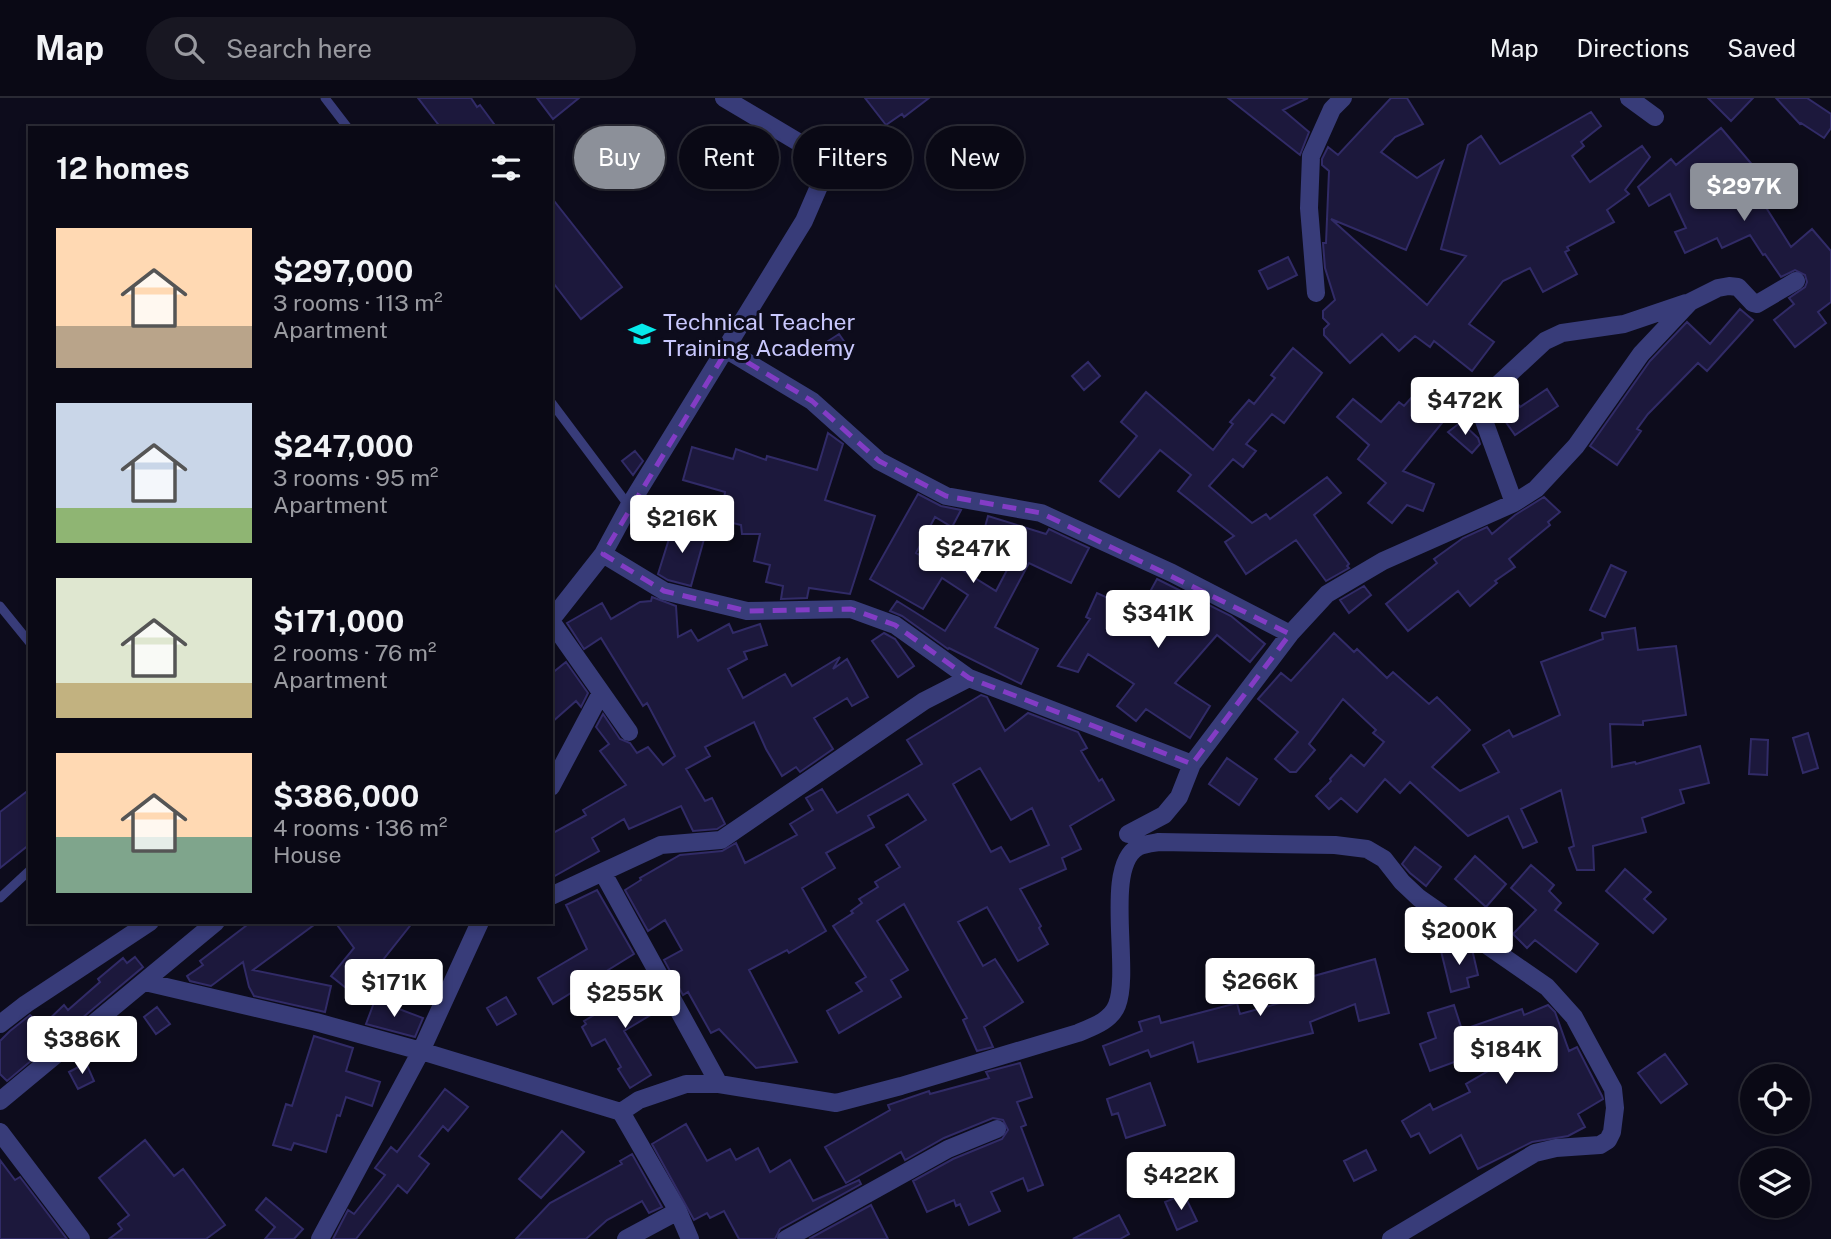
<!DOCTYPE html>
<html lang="en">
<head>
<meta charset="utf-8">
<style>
	:root { --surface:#0a0915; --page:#181722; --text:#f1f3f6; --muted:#999aa0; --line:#2a2a34; --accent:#8c9099 }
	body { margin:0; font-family:"Public Sans",sans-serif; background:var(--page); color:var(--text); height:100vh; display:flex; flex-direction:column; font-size:26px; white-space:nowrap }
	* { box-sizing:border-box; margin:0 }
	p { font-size:23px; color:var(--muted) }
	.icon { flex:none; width:38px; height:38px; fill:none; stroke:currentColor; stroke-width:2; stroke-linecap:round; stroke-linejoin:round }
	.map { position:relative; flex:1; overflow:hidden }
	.details { position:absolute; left:28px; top:28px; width:525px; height:798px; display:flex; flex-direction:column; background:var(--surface); border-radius:0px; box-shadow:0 4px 10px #0003,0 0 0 2px var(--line) }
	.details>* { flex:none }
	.top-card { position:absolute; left:574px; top:28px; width:665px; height:63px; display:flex; gap:14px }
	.fabs { position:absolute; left:1740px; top:966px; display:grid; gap:14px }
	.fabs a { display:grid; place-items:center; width:70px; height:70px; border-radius:50%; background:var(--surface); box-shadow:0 4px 10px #0003,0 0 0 2px var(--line); font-size:35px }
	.price { position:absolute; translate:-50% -60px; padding:0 16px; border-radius:7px; background:#fff; color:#222; font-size:23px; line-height:46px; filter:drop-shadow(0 2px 4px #0008) }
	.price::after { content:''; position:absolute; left:50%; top:42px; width:21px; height:16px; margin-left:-10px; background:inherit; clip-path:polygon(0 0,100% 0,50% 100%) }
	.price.current { background:var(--accent); color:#fff }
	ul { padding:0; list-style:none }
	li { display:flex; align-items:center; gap:21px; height:175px; padding:0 28px }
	li span { display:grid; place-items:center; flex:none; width:196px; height:140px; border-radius:0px; color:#555 }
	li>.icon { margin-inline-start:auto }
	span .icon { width:84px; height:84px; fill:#fffc; stroke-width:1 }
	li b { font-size:30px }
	h2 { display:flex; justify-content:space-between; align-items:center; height:84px; padding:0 28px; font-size:30px }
	.tag { padding:0 24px; border-radius:32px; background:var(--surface); box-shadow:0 4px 10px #0003,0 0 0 2px var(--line); font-size:24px; line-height:63px }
	.tag.current { background:var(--accent); color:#fff }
	header { display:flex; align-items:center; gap:42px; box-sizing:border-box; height:98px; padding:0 35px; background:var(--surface); border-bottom:2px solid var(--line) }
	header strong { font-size:33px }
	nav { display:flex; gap:38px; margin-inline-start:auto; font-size:24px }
	.search { width:490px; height:63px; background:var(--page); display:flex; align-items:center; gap:18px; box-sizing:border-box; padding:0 24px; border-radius:38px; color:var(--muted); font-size:26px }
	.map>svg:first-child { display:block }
	.building { fill:#1c183c; stroke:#312b67; stroke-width:2; fill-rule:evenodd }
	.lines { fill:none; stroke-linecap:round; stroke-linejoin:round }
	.service { stroke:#383c79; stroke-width:9 }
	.minor { stroke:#383c79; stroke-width:18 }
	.marked { fill:none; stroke:#833cc5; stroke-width:5; stroke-dasharray:14 9; stroke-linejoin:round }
	.labels { text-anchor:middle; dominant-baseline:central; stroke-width:6; stroke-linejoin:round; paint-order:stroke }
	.poi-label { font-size:23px; fill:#c9c8fd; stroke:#0d0c1c; text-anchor:start }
</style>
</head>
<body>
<header>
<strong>Map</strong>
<div class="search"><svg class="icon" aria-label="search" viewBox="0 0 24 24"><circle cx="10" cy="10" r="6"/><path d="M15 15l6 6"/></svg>Search here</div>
<nav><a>Map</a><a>Directions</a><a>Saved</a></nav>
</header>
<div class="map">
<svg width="1831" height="1141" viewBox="0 0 1831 1141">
	<rect width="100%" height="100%" fill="#0d0c1c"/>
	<path class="building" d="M418 0H471L477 9 480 7 497 30H441Z
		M537 0H579L553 21Z
		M865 0H929L904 19 902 16 886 27Z
		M1228 0H1308L1283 12 1309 34 1300 57Z
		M1391 0H1407L1423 26 1395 39 1381 54 1417 80 1443 63 1406 152 1331 121 1427 207 1466 158 1441 151 1468 47 1481 38 1500 66 1591 14 1601 28 1581 44 1584 48 1572 58 1590 84 1642 48 1650 59 1625 92 1629 96 1607 112 1614 124 1567 149 1569 152 1565 154 1577 176 1543 194 1530 170 1503 183 1469 226 1494 244 1472 273 1434 243 1430 249 1415 238 1399 253 1382 236 1350 265 1324 237V231L1329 226 1323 220V213L1335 202 1325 170 1323 145H1326L1329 73 1322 67V61L1328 49 1338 57Z
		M1708 0H1753L1731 23Z
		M1776 0H1807L1831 16V30L1824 40 1801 25 1800 26Z
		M1721 30 1765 82 1769 79 1783 100 1767 111 1791 149 1812 131 1831 153V204L1818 214 1826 225 1795 249 1774 222 1794 206 1789 200 1805 189 1807 184 1805 177 1795 172 1781 179 1765 156 1763 157 1750 137 1722 150 1717 140 1685 155 1675 134 1686 130 1670 96 1649 108 1638 89 1671 61 1676 67Z
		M551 99 622 189 581 221 551 182Z
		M1288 159 1297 177 1268 191 1259 173Z
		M1740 211 1753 222 1707 273 1698 265 1648 316 1637 331 1641 333 1617 367 1590 348 1650 263 1687 224 1710 246Z
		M839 236 848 249 833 260 825 245Z
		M1293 250 1322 275 1284 325 1272 316 1246 346 1256 353 1243 369 1233 361 1209 388 1252 425 1266 416 1270 421 1327 379 1341 395 1314 417 1349 466 1347 468 1349 470 1326 483 1296 442 1246 476 1225 444 1234 438 1178 393 1191 377 1160 352 1119 399 1100 383 1137 338 1121 324 1146 294 1213 352 1233 326 1230 324 1249 302 1254 306 1275 280 1271 277Z
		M1088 264 1100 278 1084 292 1072 278Z
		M1421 289 1450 315 1403 373 1434 386 1423 413 1407 407 1392 425 1368 405 1386 385 1358 361 1369 347 1337 319 1353 301 1381 324 1399 304 1404 308Z
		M1547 291 1558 308 1515 337 1496 310 1500 300 1509 292 1520 309Z
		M1461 324 1478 340 1480 346 1472 355 1448 334Z
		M828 335 843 346 825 402 875 418 850 496 809 490 807 500 781 501 783 488 766 484 770 467 754 463 760 436H742L741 427 721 422 725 394 683 382 692 349 733 361 736 351 766 362 767 358 817 372Z
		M635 353 643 363 633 377 622 363Z
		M918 396 941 408 961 412 952 429 935 419 916 455 945 471 949 464 996 493 1018 451 982 440 988 418 1046 436 1049 431 1089 450 1071 485 1029 465 995 529 1038 551 1021 586 949 550 948 551 902 518 890 513 897 503 945 533 968 497 942 480 923 511 870 481Z
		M1544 399 1560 414 1548 424 1550 427 1509 461 1515 469 1495 483 1497 485 1470 508 1458 493 1408 533 1386 506 1437 465 1434 461 1463 440 1487 429 1492 436 1515 417Z
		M674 425 706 434 691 488 668 482 658 476Z
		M1611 467 1626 474 1605 519 1590 512Z
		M1157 481 1231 518 1265 546 1250 564 1217 537 1175 585 1210 608 1190 640 1146 611 1136 623 1117 608 1134 586 1088 556 1078 574 1058 568 1090 521 1086 519 1097 495 1139 514Z
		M1364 488 1371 497 1349 515 1340 502Z
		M652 499 676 508 678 539 691 532 698 543 729 526 733 535 760 526 767 547 744 554 747 561 728 571 743 600 785 576 792 588 840 559 833 571 847 561 868 599 852 608 847 600 814 620 833 651 800 674 796 669 782 678 766 651 754 624 705 649 710 658 686 671 705 703 712 700 725 726 717 731 693 733 681 708 629 731 624 721 592 740 599 753 551 780V736L586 717 583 712 626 687 600 653 609 646 596 629 603 616 620 641 630 645 637 655 648 649 663 667 675 658 647 605 643 608 601 540 584 551 567 525 602 505 611 521 640 504 651 503Z
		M1635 530 1638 552 1676 548 1686 617 1643 623V627L1610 626 1612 669 1635 664 1636 666 1700 648 1709 685 1680 692 1684 705 1642 720 1646 734 1593 748 1594 772H1577L1569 750 1574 748 1561 692 1521 711 1537 744 1523 750 1508 718 1468 738 1410 684 1400 695 1385 681 1357 714 1341 700 1329 711 1316 698 1331 683 1330 681 1351 657 1364 668 1384 644 1373 635 1376 632 1343 601 1309 646 1315 652 1296 674H1290L1275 661 1298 634 1258 601 1281 575 1291 583 1334 535 1354 554 1357 551 1387 580 1393 574 1429 606 1437 599 1470 632 1432 669 1460 693 1499 674 1483 647 1509 632 1513 639 1560 617 1541 564 1603 541 1602 535Z
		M884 535 895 541 914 568 898 579 872 543Z
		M566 564 588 595 581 609 576 603 551 625V576Z
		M981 597 987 599 1005 633 1028 615 1078 634 1087 650 1081 653 1099 683 1102 681 1114 702 1070 728 1081 751 1062 760 1066 771 1020 791 1041 828 1039 830 1048 846 1018 863 987 809 958 824 983 868 995 861 1023 904 984 929 993 949 977 953 963 922 967 920 904 806 877 823 908 872 891 882 901 899 839 935 827 913 862 893 856 885 866 879 833 828 853 815 851 813 862 805 859 801 878 789 875 784 900 769 886 747 926 722 908 696 868 718 874 729 826 755 835 770 802 790 826 833 789 855 787 852 749 872 797 964 756 970 719 931 711 935 688 894 683 897 664 862 682 852 665 822 648 833 625 792 641 782 640 780 680 757 722 753 736 745 745 765 797 737 790 726 813 712 806 700 822 691 837 715 922 666 907 642ZM980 670 1011 722 1032 710 1049 747 1010 764 1001 749 991 754 953 686Z
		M1808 635 1818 670 1803 675 1793 640Z
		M1751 641 1768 642 1767 677 1749 676Z
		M1227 660 1257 681 1239 707 1209 686Z
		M30 691V746L0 770V714Z
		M1415 749 1441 769 1426 788 1410 775 1402 766Z
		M1475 758 1506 786 1486 809 1455 781Z
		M1531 767 1554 787 1549 793 1561 805 1555 812 1598 846 1576 874 1535 842 1527 850 1513 836 1536 812 1511 790Z
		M1625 771 1651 794 1644 801 1666 821 1653 835 1606 793Z
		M597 792 634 856 553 906 538 880 587 851 566 807Z
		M251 824H318L253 872 331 888 325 914 254 898 249 889 243 864 211 888 190 883 187 878 203 867 200 863Z
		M335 824H413L355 897 331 878 354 850Z
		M1467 847 1472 851 1478 877 1467 880 1469 889 1451 894 1441 853Z
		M135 859 143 869 7 983 0 976V943L10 933 30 917 42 928 64 907 68 912 100 884 98 881 123 860 127 865Z
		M1375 861 1389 915 1359 923 1355 906 1310 924 1313 935 1198 964 1193 944 1151 959 1148 952 1110 967 1103 948 1142 933 1139 924 1159 918 1161 925 1237 905 1240 916 1309 897 1303 881Z
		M650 884 664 909 624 933 651 977 630 990 618 971 621 969 605 941 592 948 582 929 586 926 584 923Z
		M506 899 516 916 497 927 487 910Z
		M375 902 423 920 415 939 366 926Z
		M1454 907 1462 932 1522 911 1524 917 1548 907 1555 914 1569 953 1577 949 1602 998 1603 1001 1578 1016 1585 1029 1568 1038 1532 1044 1478 1071 1461 1037 1430 1055 1419 1035 1411 1039 1402 1023 1430 1006 1433 1012 1470 994 1466 986 1528 950 1522 939 1430 973 1420 946 1436 940 1428 915Z
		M157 909 170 926 156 936 144 919Z
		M314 938 353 950 346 973 380 984 372 1008 346 999 340 1018 337 1017 326 1054 294 1045 291 1052 273 1047 286 1006 292 1008Z
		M1665 956 1687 986 1661 1005 1638 975Z
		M86 965 94 983 78 991 69 974Z
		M1020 965 1032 999 1017 1004 1026 1027 1021 1029 1043 1087 1028 1093 1023 1080 991 1094 1000 1113 969 1127 960 1106 956 1108 954 1102 927 1114 913 1083 953 1061 1002 1041 1008 1032 1003 1022 993 1020 944 1040 905 1062 901 1054 846 1085 825 1049 890 1012 888 1007 929 993 930 996 989 980 986 974Z
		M1150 985 1165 1027 1126 1040 1118 1015 1112 1017 1107 1001Z
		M445 991 468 1009 448 1033 443 1028 419 1058 429 1066 407 1095 398 1087 356 1141H333L348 1112 354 1116 385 1077 375 1070 391 1049 397 1054Z
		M686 1026 707 1063 730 1051 736 1062 758 1050 770 1074 790 1062 813 1103 859 1082 861 1086 780 1131 775 1141H739L724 1113 710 1120 707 1115 694 1122 652 1046Z
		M562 1033 584 1054 541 1100 519 1081Z
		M145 1042 174 1078 183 1071 225 1127 206 1141H109L122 1131 118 1126 129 1117 99 1080Z
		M1366 1052 1376 1072 1354 1083 1344 1063Z
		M632 1056 662 1109 649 1115 642 1103 607 1122 586 1141H516L550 1105 622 1066 620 1063Z
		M0 1062 15 1082 20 1079 67 1141H0Z
		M1184 1096 1197 1123 1177 1132 1165 1104Z
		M266 1100 303 1131 294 1141H265L275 1129 256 1112Z
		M871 1107 888 1141H809Z
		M1119 1117 1129 1136 1120 1141H1073Z"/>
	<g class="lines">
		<path class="service" d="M325 0 348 30
			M551 304 629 408
			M0 508 30 545
			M0 800 30 772"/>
		<path class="minor" d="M1629 0 1655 19
			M1316 195 1309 110 1311 58 1332 11 1343 0
			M727 252 812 303 879 363 946 398 1041 415 1172 475 1290 536
			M1514 405 1483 320 1485 306 1491 293 1545 243 1562 235 1624 226 1686 205
			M603 456 664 493 747 513 851 511 895 527 969 580 1192 666
			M551 522 603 456 629 408 804 123 830 63 724 0
			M551 523 629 634
			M551 689 601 595
			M1128 736 1164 717 1179 699 1192 666 1290 536 1327 496 1383 463 1514 405 1536 391 1576 348 1641 256 1690 204 1718 190 1729 188 1738 189 1753 205 1757 206 1796 183
			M603 775 719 986
			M551 798 661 747 721 742 924 603 969 580
			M145 884 316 924 421 953 621 1014 639 1002 686 986H719L836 1005 901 988 1078 935C1092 929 1111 923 1117 907 1131 871 1103 769 1138 749 1143 746 1153 745 1159 744L1335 747 1367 751 1384 761 1402 784 1419 800 1547 889 1574 919 1613 991 1615 1010 1612 1034 1608 1042 1600 1047 1556 1050 1535 1055 1391 1141
			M0 926 26 906 150 824
			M0 1003 216 824
			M621 1014 678 1113 626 1141
			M0 1034 81 1141
			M678 1113 690 1141
			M320 1141 421 953 480 824
			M786 1141 948 1051 997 1031"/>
	</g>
	<path class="marked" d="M727 252 812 303 879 363 946 398 1041 415 1290 536 1192 666 969 580 895 527 851 511 747 513 664 493 603 456Z"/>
	<defs>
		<symbol id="university-bare" viewBox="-9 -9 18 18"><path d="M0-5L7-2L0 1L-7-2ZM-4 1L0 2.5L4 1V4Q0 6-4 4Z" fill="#07eaeb" stroke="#0d0c1c" stroke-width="2.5" paint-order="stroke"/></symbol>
	</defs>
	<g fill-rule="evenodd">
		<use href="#university-bare" x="623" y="217" width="38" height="38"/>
	</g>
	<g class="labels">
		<g class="poi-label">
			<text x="663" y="223">Technical Teacher<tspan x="663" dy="26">Training Academy</tspan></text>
		</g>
	</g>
</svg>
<div class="fabs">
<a><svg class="icon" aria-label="locate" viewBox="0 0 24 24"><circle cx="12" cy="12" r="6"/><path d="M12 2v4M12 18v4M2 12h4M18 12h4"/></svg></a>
<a><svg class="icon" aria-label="layers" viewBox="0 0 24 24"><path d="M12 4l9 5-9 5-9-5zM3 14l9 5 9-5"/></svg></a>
</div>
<b class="price current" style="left:1744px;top:125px">$297K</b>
<b class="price" style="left:1465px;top:339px">$472K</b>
<b class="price" style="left:682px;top:457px">$216K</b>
<b class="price" style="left:973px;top:487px">$247K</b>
<b class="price" style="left:1158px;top:552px">$341K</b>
<b class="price" style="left:1459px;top:869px">$200K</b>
<b class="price" style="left:1260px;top:920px">$266K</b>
<b class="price" style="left:394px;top:921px">$171K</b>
<b class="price" style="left:625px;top:932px">$255K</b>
<b class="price" style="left:82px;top:978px">$386K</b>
<b class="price" style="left:1506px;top:988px">$184K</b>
<b class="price" style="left:1181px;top:1114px">$422K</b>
<div class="top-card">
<a class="tag current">Buy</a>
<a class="tag">Rent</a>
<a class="tag">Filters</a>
<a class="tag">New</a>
</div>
<section class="details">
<h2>12 homes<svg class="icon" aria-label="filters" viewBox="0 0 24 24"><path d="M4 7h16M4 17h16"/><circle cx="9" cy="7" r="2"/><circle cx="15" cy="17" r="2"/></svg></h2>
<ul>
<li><span style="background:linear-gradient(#ffd9b3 70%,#b9a48a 0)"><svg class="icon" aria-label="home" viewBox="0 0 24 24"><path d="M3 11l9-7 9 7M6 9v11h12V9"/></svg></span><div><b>$297,000</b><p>3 rooms · 113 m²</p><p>Apartment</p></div></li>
<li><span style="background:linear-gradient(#c9d6e8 75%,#8fb573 0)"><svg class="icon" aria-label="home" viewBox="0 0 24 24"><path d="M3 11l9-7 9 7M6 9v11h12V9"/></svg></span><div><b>$247,000</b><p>3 rooms · 95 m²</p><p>Apartment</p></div></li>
<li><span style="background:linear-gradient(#dfe7d0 75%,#c2b280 0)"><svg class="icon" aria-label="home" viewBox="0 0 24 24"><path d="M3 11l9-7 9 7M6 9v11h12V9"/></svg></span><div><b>$171,000</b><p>2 rooms · 76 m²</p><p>Apartment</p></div></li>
<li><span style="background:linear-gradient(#ffd9b3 60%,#7fa58c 0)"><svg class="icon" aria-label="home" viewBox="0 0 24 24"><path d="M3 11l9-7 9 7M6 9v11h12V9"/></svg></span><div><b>$386,000</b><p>4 rooms · 136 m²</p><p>House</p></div></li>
</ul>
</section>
</div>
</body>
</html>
